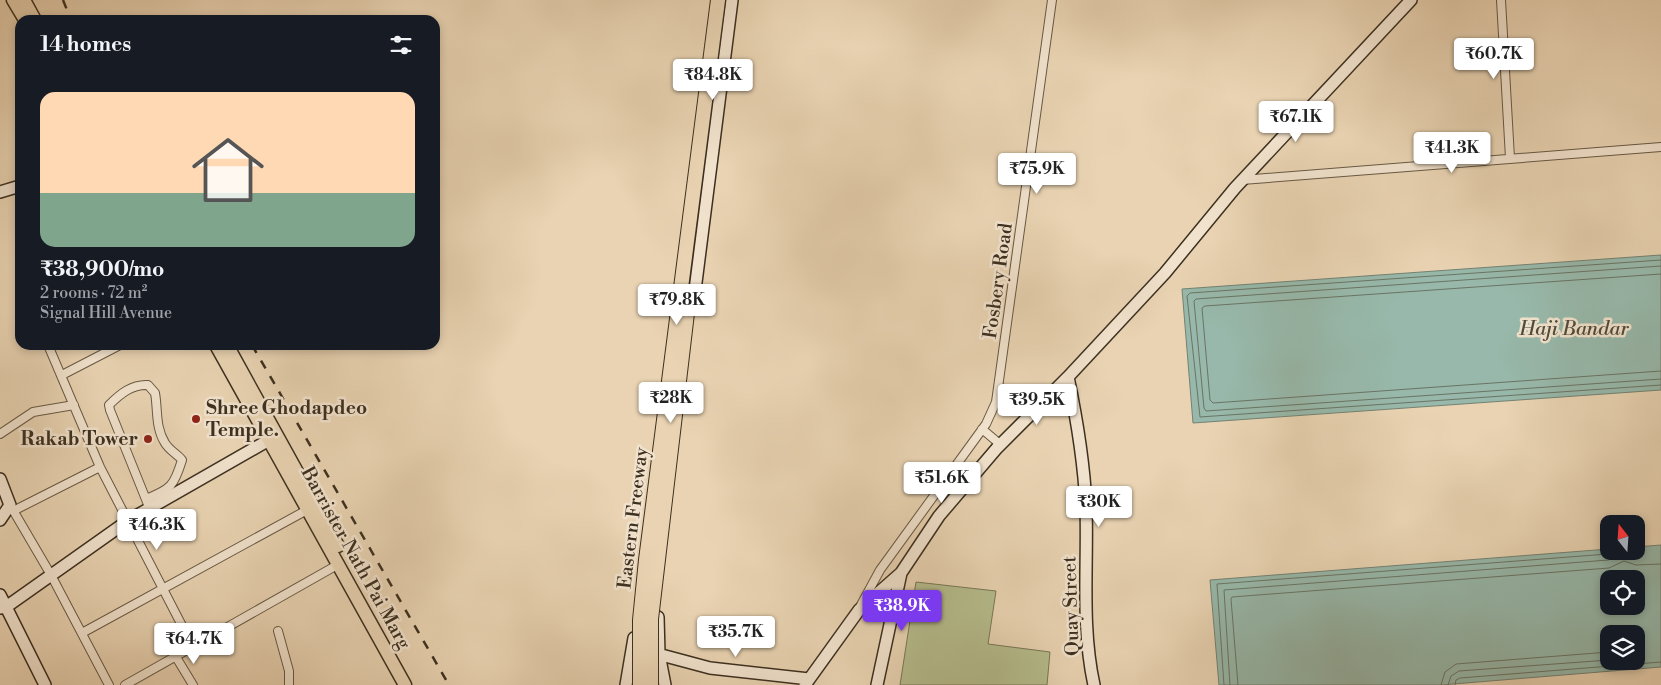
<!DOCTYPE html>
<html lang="en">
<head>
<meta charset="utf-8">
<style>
	:root { --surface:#171b24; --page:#20242c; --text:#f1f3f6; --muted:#9ea1a6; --accent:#7c3aed }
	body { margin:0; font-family:"Libre Bodoni",serif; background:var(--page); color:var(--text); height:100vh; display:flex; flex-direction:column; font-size:19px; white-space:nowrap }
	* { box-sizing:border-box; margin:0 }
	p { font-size:16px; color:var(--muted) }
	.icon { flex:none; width:28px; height:28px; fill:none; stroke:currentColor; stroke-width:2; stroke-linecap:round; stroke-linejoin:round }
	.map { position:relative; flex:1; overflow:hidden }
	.drawer { position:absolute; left:15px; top:15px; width:425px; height:335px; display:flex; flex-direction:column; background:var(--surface); border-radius:15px; box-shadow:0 2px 8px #0003 }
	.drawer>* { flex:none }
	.needle { width:32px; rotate:343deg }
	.tools { position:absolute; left:1600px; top:515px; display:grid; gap:10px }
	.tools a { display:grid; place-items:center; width:45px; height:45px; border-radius:10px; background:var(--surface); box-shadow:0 2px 8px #0003; font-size:25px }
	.price { position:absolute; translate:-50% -42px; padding:0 11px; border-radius:5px; background:#fff; color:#222; font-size:16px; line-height:32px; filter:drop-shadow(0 1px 2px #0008) }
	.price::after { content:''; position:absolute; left:50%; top:30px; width:15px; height:11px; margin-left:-8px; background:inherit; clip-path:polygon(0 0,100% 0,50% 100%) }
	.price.current { background:var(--accent); color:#fff }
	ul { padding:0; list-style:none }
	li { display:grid; align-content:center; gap:10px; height:265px; padding:0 25px }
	li span { display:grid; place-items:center; height:155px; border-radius:15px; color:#555 }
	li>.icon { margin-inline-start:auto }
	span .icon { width:90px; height:90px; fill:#fffc; stroke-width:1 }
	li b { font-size:21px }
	h2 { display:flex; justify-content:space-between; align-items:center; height:60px; padding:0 25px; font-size:21px }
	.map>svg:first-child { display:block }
	.green { fill:#b5bc8d; stroke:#787656 }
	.water { fill:#97b8aa; stroke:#738273; fill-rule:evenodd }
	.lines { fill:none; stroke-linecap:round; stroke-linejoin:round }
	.shore { stroke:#6a7465; stroke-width:1 }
	.street-casing { stroke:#675944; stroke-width:10 }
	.secondary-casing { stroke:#3c3020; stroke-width:14 }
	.primary-casing { stroke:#3c3020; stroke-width:15 }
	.street { stroke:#f1e2cd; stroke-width:8 }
	.secondary { stroke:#f1e2cd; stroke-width:11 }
	.primary { stroke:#e9d3b2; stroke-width:12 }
	.rail { stroke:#3c3020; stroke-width:2.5; stroke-dasharray:9 9; stroke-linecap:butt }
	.highway-bridge-casing { stroke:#3c3020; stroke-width:16; stroke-linecap:butt }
	.highway-bridge { stroke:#e9d3b2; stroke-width:14 }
	.poi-dot { fill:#8f2418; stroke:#f1e2cd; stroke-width:2 }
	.labels { text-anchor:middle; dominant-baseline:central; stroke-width:5; stroke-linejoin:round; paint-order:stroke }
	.street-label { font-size:19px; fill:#3c3020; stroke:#f1e2cd }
	.poi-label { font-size:19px; font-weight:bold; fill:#3c3020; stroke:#f1e2cd; text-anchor:start }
	.water-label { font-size:20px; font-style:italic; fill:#4e4b3c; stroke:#f1e2cd }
</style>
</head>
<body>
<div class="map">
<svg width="1661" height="685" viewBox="0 0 1661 685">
	<rect width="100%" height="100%" fill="#e9d3b2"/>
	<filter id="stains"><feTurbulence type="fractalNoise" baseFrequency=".004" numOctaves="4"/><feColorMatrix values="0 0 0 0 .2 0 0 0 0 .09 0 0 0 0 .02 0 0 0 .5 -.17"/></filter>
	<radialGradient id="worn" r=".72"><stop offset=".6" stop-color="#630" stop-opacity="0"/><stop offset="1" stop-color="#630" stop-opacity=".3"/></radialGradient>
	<path class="green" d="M916 582 996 591 988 644 1050 652 1047 685H900Z"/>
	<path class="water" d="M1661 255V390L1193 423 1182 289Z
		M1661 545V667L1441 685H1219L1210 580 1609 549V551H1636V547ZM1609 579H1636V606H1609ZM1609 634H1636V661H1609Z"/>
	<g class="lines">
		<path class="shore" d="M1661 260 1190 293 1187 296 1200 417 1661 385
			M1661 266 1196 299 1194 301 1204 408 1206 411 1661 379
			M1661 274 1205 306 1202 308 1210 400 1213 403 1661 371
			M1224 685 1217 584 1608 554 1613 551
			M1230 685 1224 590 1608 560 1616 557 1619 551
			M1238 685 1231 599 1232 597 1609 568 1624 561 1636 565 1661 564
			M1441 685 1445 672 1456 664 1609 652
			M1448 685 1451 676 1459 671 1609 660
			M1455 685 1456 680 1460 678 1661 662"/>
		<defs>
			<path id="street" d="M1501 0 1510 158
				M1242 180 1661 147
				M48 345 100 467 193 647
				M62 375 120 345
				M999 387 1011 392 1030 415
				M982 429 1001 445
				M0 434 33 412 74 405
				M146 499C171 489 174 486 182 460 177 454 169 450 165 443 155 427 158 409 155 393L148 385C132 384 120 394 109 405L110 410 147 502 149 508
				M10 505 51 575 109 685
				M13 511 100 467
				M861 605 880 570 986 424 996 402 1052 0
				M278 631 289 671V685
				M82 633 307 510
				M176 657 193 685
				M125 685 339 564"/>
			<path id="secondary" d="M0 192 20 186
				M693 306 732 0
				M1068 377C1077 420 1084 462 1086 506 1088 565 1081 626 1094 685
				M0 479 10 505 0 520
				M0 595 45 685
				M0 608 6 607 129 520 276 436
				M658 617 659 654 665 685
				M654 653 710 668 809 679
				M626 685 634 638
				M805 685 859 610 901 573 939 516 997 448 1068 377 1165 273 1235 188 1411 0
				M877 685 901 573"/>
			<path id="primary" d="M13 0 25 20
				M24 0 35 20
				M216 345 405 685
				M227 345 338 546"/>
		</defs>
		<use href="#street" class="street-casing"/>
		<use href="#secondary" class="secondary-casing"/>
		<use href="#primary" class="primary-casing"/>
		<use href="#street" class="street"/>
		<use href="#secondary" class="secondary"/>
		<use href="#primary" class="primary"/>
		<path class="rail" d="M63 0 71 20
			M252 345 449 685"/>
		<defs>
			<path id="highway-bridge" d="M640 685V620L646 560 718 0
				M651 685V619L689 296"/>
		</defs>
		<use href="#highway-bridge" class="highway-bridge-casing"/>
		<use href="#highway-bridge" class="highway-bridge"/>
	</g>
	<g class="poi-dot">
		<circle cx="196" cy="419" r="5"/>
		<circle cx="148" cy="439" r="5"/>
	</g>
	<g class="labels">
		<g class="street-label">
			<text transform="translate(998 281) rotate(-82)">Fosbery Road</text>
			<text transform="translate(633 518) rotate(-83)">Eastern Freeway</text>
			<text transform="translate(356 558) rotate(61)">Barrister Nath Pai Marg</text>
			<text transform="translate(1071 606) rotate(-92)">Quay Street</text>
		</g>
		<g class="poi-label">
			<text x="206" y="408">Shree Ghodapdeo<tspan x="206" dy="22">Temple.</tspan></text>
			<text x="138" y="439" text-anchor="end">Rakab Tower</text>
		</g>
		<g class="water-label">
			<text x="1574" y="329">Haji Bandar</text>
		</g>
	</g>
	<rect width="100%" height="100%" filter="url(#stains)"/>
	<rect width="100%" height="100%" fill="url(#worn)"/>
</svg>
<div class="tools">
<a><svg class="needle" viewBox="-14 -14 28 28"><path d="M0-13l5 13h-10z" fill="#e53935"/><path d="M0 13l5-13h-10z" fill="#9ea1a6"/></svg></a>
<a><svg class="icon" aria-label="locate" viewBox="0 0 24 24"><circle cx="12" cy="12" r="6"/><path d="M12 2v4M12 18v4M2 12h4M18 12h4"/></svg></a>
<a><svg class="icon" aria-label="layers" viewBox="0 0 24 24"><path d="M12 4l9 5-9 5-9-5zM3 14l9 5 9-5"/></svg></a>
</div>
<b class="price" style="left:1494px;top:80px">₹60.7K</b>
<b class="price" style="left:713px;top:101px">₹84.8K</b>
<b class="price" style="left:1296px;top:143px">₹67.1K</b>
<b class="price" style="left:1452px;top:174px">₹41.3K</b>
<b class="price" style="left:1037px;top:195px">₹75.9K</b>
<b class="price" style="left:677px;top:326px">₹79.8K</b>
<b class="price" style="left:671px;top:424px">₹28K</b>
<b class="price" style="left:1037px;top:426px">₹39.5K</b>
<b class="price" style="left:942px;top:504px">₹51.6K</b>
<b class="price" style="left:1099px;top:528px">₹30K</b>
<b class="price" style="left:157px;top:551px">₹46.3K</b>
<b class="price current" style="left:902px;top:632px">₹38.9K</b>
<b class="price" style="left:736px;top:658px">₹35.7K</b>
<b class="price" style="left:194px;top:665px">₹64.7K</b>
<section class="drawer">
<h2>14 homes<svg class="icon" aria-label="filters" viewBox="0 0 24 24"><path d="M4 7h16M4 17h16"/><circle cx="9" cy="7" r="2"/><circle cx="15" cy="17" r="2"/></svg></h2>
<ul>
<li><span style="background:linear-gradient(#ffd9b3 65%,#7fa58c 0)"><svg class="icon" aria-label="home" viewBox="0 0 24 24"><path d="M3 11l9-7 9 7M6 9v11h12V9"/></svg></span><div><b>₹38,900/mo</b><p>2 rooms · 72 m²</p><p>Signal Hill Avenue</p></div></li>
</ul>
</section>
</div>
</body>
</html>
